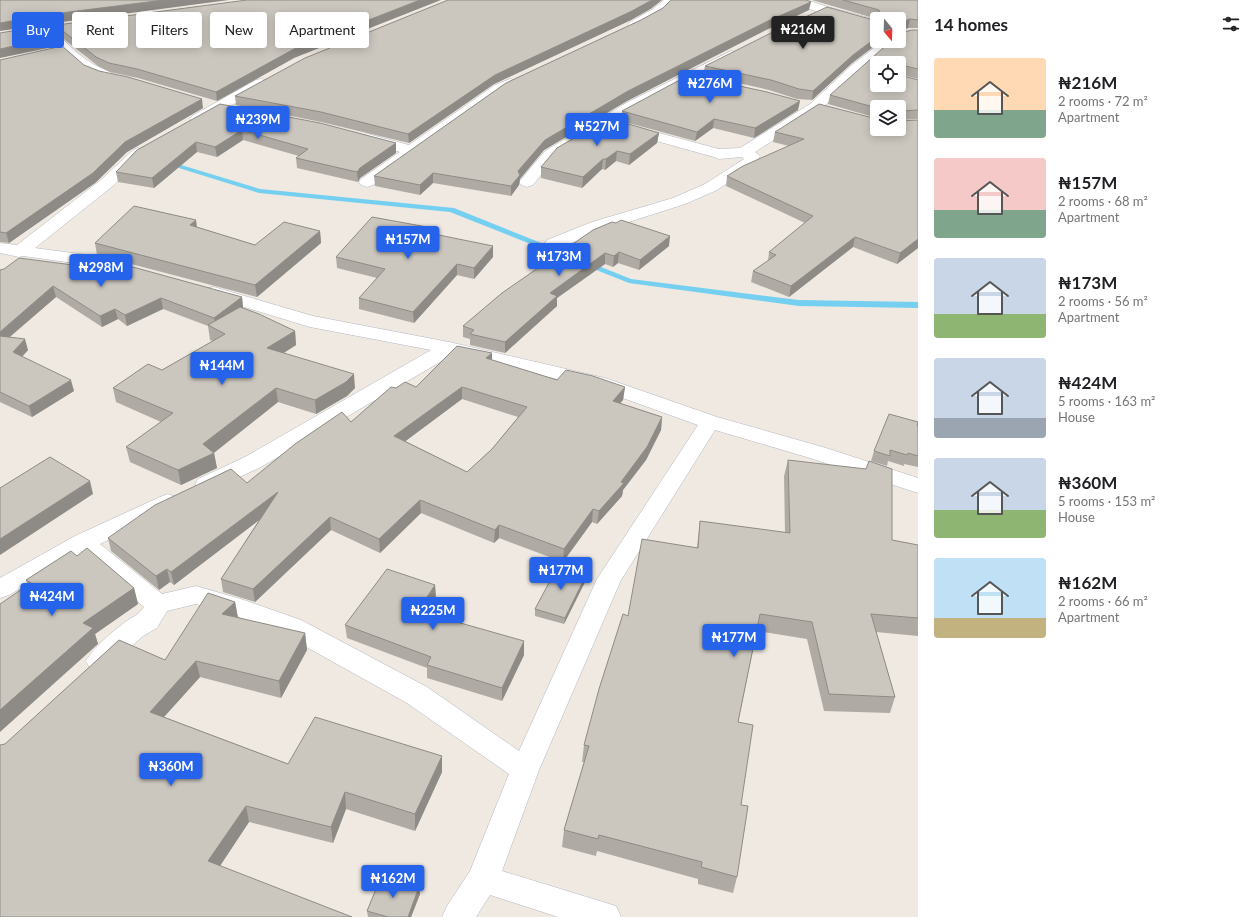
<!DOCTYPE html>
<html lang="en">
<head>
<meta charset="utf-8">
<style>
	:root { --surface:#fff; --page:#f2f2f2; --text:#202124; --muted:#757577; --accent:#2563eb }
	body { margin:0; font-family:Lato,sans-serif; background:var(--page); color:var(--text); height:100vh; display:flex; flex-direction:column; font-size:15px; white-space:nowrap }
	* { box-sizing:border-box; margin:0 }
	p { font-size:13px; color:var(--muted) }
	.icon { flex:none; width:22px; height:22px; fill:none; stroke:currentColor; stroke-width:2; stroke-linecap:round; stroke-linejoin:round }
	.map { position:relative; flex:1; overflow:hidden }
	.sheet { display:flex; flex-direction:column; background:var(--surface); width:340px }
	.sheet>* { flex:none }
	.top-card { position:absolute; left:12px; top:12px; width:380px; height:36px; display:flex; gap:8px }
	.needle { width:26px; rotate:161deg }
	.controls { position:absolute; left:870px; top:12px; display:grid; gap:8px }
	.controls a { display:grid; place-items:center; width:36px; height:36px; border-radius:4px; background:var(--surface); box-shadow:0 2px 10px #0003; font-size:20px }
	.price { position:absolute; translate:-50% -34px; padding:0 9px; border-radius:4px; background:var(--accent); color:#fff; font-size:13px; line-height:26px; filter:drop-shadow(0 1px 2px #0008) }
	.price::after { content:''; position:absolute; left:50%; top:24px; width:12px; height:9px; margin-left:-6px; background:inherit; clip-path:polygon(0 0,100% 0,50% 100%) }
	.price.on { background:#222; color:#fff }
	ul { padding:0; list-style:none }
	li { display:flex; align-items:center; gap:12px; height:100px; padding:0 16px }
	li span { display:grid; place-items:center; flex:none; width:112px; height:80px; border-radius:4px; color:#555 }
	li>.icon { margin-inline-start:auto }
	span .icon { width:48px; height:48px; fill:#fffc; stroke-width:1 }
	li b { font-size:17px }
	h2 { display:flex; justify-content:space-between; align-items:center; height:48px; padding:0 16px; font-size:17px }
	.chip { padding:0 14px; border-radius:4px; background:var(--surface); box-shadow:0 2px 10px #0003; font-size:14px; line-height:36px }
	.chip.on { background:var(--accent); color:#fff }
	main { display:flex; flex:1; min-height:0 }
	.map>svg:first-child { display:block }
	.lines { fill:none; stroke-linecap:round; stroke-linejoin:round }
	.stream { fill:#75cff0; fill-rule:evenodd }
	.minor-casing { stroke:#b4b7c1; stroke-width:1 }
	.minor { fill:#fff; fill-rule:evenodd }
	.wall { fill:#afaba4; fill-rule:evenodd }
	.shaded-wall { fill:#8e8b86 }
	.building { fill:#cbc7bf; stroke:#8e8b86; fill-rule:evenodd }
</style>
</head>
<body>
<main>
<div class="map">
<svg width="918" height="917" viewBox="0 0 918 917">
	<rect width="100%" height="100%" fill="#efe9e1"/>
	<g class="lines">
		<path class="stream" d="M168 161 260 189 454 208 631 279 799 300 918 302V308L799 306 629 283 450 212 259 193 166 164 165 163Z"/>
		<defs>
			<path id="minor" d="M126 0H139L159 16 157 19H149Z
				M664 0H677C670 10 642 31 630 28L628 25 630 22 653 9Z
				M790 0H807L828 7 877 20V28L820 13 792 2Z
				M47 25 51 26C63 40 75 52 90 62 96 67 117 74 120 78L118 81C93 87 53 47 41 29L43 26Z
				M883 41H897L862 71 820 110 755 152 760 156 756 164 717 190 685 204 604 230 559 248 553 249 547 248 544 244 547 240 592 222 673 198 705 184 744 159 742 157 719 159 714 157 624 132 622 129 624 126 629 125 719 149 740 148 810 104 852 65Z
				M731 51 736 52 737 55 736 58 638 108 555 157 533 185 527 187 521 185 519 182 545 151 628 102Z
				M261 79 266 80 268 83 266 86 202 122 197 123 192 122 190 119 192 116 256 80Z
				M510 79 515 80 517 83 515 86 505 91 373 185 367 187 361 185 359 182 361 179 400 152 363 141 361 138 363 135 368 134 409 145 495 85Z
				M138 148 143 150 146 153 114 185 35 248 110 258 116 259 119 263 116 267 110 268 23 256 19 257 0 253V243L17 245 102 179 133 150Z
				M214 287 313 316 449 342 605 378 717 417 826 448 918 478V493L810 458 715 430 621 580 539 770 502 871 616 906 621 917H558L490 895 476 917H442L447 906 470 871 509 774 407 703 283 634 225 612 196 604 167 611 157 628 143 636 108 668 99 671 90 668 86 661C93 648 112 632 124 623 133 616 138 616 144 607L81 554 9 595 0 598V578L75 536 160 497 168 494 176 497 179 502 176 507 100 544 162 594 196 586 241 599 301 620 427 687 519 751 597 579 698 425 592 387 452 355 261 467 214 489 206 491 198 489 195 484 198 479 245 457 431 350 310 327 208 296 205 292 208 288Z"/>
		</defs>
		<use href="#minor" class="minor-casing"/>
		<use href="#minor" class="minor"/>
	</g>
	<path class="wall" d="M812 0H918V28H908L899 31V33V19H877Z
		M652 8 631 20 494 84 409 143 321 122 236 105 235 96Z
		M663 8 809 10 766 30 627 101 544 150 520 179 519 185 511 196 433 183 420 195 375 186 374 176Z
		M57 25 294 58 217 101 138 78 110 72 98 66 65 40 59 33Z
		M918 30V79L900 74V75L918 80V119L900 120 918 248 897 264 853 247 789 297 751 282 753 271 768 261 769 252 805 223 726 186 727 176 789 146 773 142 775 132 899 129 877 107V118L828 104 830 95Z
		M0 60 84 65 99 71 203 108 127 152 95 183 9 243 0 242Z
		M851 64 812 100 797 99 769 90 703 75 705 66Z
		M220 104 396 143V153L360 178 358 182 297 168 296 158 299 156 243 140 217 157 197 152 154 188 118 182 116 172Z
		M798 110 754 138 713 128 695 141 621 121 622 111Z
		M659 133 657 143 629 165 616 161 605 170 602 169 582 188 541 178V167Z
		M196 220 197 227 255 245 320 231 321 243 257 297 97 255 95 243Z
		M616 223 669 246 639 270 618 263 613 267 605 264 557 298V306L505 353 470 345V339L463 337V326Z
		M428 232 493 257 474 279 457 275 414 323 359 309V298L377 278 337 268 336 257Z
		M0 270 242 297 243 308 295 331 296 345 284 353 355 388 347 396 316 414 278 402 214 453 217 468 181 485 130 462 126 447 161 422 116 402 113 388 162 370 213 341 210 340 208 326 163 309 127 326 118 319 102 327 56 297 10 337 28 350 22 357 74 391 32 417 0 402Z
		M492 360 557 380 625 387 623 400 620 403 662 417 661 430 646 460 623 490 622 496 597 524 592 522 563 562 499 538 494 543 421 513 380 553 331 530 255 602 223 592 221 579 259 520 174 585 170 582 159 590 111 551 108 538 247 483 351 422 396 388 416 387ZM462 399 518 417 492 449 467 472 405 441Z
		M917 426H918V467L904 464V466L888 461 887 466 871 461 874 451Z
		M788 460 892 540 918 545V636L876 632 895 697 890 713 824 711 807 639 757 631 738 722 741 805 737 877 733 893 698 884V879L597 851 596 856 562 847 564 830 584 762H582L584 745 628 616 697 547 700 521 785 533 784 476Z
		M77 556 134 588 138 604 95 634 98 644 28 586 26 580Z
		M587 573 586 580 564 624 535 616V609Z
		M435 585 436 599 426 613 524 655 502 701 427 678V668L347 638 345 625Z
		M235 602 238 618 305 633 307 650 281 698 200 677 164 717 288 764 442 756V772L415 831 346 809 333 843 249 822 220 866 0 917 5 744 165 660Z
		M420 894 411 917H368L367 911Z"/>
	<path class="shaded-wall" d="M164 0H229L47 24 0 31V23L45 15Z
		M420 0H441L294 58 217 101 216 92 294 49Z
		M652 0H662L652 8 631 20 494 84 409 143 408 134 495 75Z
		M811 2 809 10 766 30 627 101 544 150 520 179 519 185 511 196V186L518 171 545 140 628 91 768 21Z
		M910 19 908 28 899 31 900 23Z
		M877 37V41H881L851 64 812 100 813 91 853 55Z
		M51 38 53 47 0 58V49Z
		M202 99 203 108 127 152 95 183 9 243 6 233 125 142Z
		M800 101 798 110 754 138 755 128Z
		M714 119 713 128 695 141 697 132Z
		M242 130 243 140 217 157 215 147Z
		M659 133 657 143 629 165 630 154Z
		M196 142 197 152 154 188 152 178Z
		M396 143V153L360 178 358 182 357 172 360 168Z
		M617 151 616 161 605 170 606 159Z
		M603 159 602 169 582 188 583 177Z
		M433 173V183L420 195V185Z
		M196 220 197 232 190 225Z
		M427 227 428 238 424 232Z
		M320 231 321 243 257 297 255 285Z
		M670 236 669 246 639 270 640 260Z
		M855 237 853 247 789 297 791 286Z
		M918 239V248L897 264 900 253Z
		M493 246V257L474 279V268Z
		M619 252 618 263 613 267 614 256Z
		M605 253V264L557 298V306L505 353V342L550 293Z
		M457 264V275L414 323 413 312Z
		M53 286 56 297 0 345V332Z
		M242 297 243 308 216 329 214 318Z
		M161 298 163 309 127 326 125 315Z
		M115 309 118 319 102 327 100 316Z
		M295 331 296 345 269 362 267 348Z
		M25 339 28 350 16 363 13 352Z
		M492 353V366L486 358Z
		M354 374 355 388 347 396 316 414 315 400Z
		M71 380 74 391 32 417 29 406Z
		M462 387V399L395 449 394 436Z
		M625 387 623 400 612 413 613 401Z
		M276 388 278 402 211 455 214 453 217 468 181 485 178 470 203 444Z
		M662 417 661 430 646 460 623 490 622 496 597 524 599 511 621 482Z
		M90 481 93 494 0 555V539Z
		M278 492 279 505 174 585 171 572Z
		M420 500 421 513 380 553 379 539Z
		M593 509 592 522 563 562 564 549Z
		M330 517 331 530 255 602 253 589Z
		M499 525V538L494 543 495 530Z
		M167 569 170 582 159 590 156 576Z
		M587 573 586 580 564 624 565 618Z
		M435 585 436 599 418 624V611Z
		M134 588 138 604 95 634 98 644 0 732V710L83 623Z
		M235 602 238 618 222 614Z
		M305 633 307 650 281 698 279 681Z
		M524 641V655L502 701V688Z
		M196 661 200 677 154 728 150 712Z
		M442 756V772L415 831V814Z
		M345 792 346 809 333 843 331 827Z
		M246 806 249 822 212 878 208 861Z
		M419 887 420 894 411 917H408Z"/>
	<path class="building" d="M0 0H164L45 15 0 23Z
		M247 0H420L294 49 216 92 137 69 109 63 96 57 63 31 57 25Z
		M448 0H652L632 11 495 75 408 134 321 112 235 96 305 58Z
		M671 0H806L811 2 768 21 628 91 545 140 518 171 520 175 511 186 433 173 420 185 374 176 506 83 641 20 663 8Z
		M843 0H918V20L910 19 900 23 899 31V19H880L879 10Z
		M827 7 877 21V37L853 55 813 91 799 89 771 80 705 66 777 30Z
		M42 26 51 38 0 49V33Z
		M912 30H918V69L901 65 900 66V75L918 80V110L900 111V121L918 120V239L900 253 855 237 791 286 753 271 776 255 769 252 813 216 727 176 743 166 804 139 775 132 819 104 877 119V129H899V107H877V108L830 95 891 41H899V34L900 33ZM877 63H899V85H877Z
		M62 46 84 65 99 71 128 77 202 99 125 142 93 173 6 233 0 232V60Z
		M689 75 767 92 800 101 755 128 714 119 697 132 622 111Z
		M220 104 320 123 396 143 360 168 357 172 296 158 308 149 242 130 215 147 196 142 152 178 116 172 137 150Z
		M608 118 659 133 630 154 617 151 606 159H603L583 177 541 167 557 148Z
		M134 206 196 220 190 225 255 245 284 222 320 231 255 285 95 243Z
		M372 217 427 227 424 232 493 246 474 268 457 264 413 312 359 298 385 269 336 257Z
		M621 220 670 236 640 260 619 252 614 256 605 253 550 293 557 296 505 342 470 334 474 330 463 326 502 293 593 230 612 222 616 223Z
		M83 256 100 258 242 297 214 318 161 298 125 315 115 309 100 316 53 286 0 332V270L4 269 19 258 73 265Z
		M240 307 259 314 295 331 267 348 354 374 346 382 315 400 276 388 203 444 214 453 178 470 126 447 173 413 113 388 148 364 162 370 225 334 208 325Z
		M0 336 25 339 13 352 71 380 29 406 0 392Z
		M457 346 492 353 486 358 557 380 566 370 593 376 625 387 613 401 662 417 647 447 621 482 624 483 599 511 593 509 564 549 499 525 495 530 420 500 379 539 330 517 253 589 221 579 278 492 171 572 167 569 156 576 108 538 155 505 231 469 247 483 295 444 342 412 351 422 391 387 396 388 405 382 416 387ZM462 387 527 407 492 449 467 472 394 436Z
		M889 414 918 422 917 426H918V456L908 453 907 455 890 450V456L874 451Z
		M50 457 90 481 0 539V488Z
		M788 460 866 469 869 461 892 469V540L918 545V618L871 614 895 697 829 694 812 622 760 614 738 722 753 725 741 805 748 806 737 877 701 867 702 862 599 835 598 839 564 830 589 746 584 745 599 689 623 614 628 616 642 539 698 548 700 521 790 533Z
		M87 548 134 588 83 623 93 628 0 710V604L31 583 26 580 71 551 77 556Z
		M559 564 587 573 565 618 535 609Z
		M387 569 435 585 418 611 524 641 502 688 427 665 431 657 345 625Z
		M208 593 235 602 222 614 305 633 279 681 196 661 150 712 288 764 315 717 442 756 415 814 345 792 331 827 246 806 208 861 352 917H0V745L5 744 119 640 165 660Z
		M381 877 419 887 408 917H388L367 911Z"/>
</svg>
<div class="controls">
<a><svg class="needle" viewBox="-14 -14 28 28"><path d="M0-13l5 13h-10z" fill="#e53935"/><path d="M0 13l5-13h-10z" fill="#757577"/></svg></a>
<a><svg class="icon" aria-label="locate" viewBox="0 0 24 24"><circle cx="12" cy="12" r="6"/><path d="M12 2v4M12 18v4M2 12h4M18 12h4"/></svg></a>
<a><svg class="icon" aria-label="layers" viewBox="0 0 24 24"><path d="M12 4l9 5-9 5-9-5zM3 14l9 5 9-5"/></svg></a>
</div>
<b class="price on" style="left:803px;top:50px">₦216M</b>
<b class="price" style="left:710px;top:104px">₦276M</b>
<b class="price" style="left:258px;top:140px">₦239M</b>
<b class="price" style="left:597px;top:147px">₦527M</b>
<b class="price" style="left:408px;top:260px">₦157M</b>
<b class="price" style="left:559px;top:277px">₦173M</b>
<b class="price" style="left:101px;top:288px">₦298M</b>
<b class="price" style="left:222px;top:386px">₦144M</b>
<b class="price" style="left:561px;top:591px">₦177M</b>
<b class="price" style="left:52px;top:617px">₦424M</b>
<b class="price" style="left:433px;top:631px">₦225M</b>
<b class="price" style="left:734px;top:658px">₦177M</b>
<b class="price" style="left:171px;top:787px">₦360M</b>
<b class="price" style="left:393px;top:899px">₦162M</b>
<div class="top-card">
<a class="chip on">Buy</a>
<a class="chip">Rent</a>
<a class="chip">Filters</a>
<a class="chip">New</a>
<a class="chip">Apartment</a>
</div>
</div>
<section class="sheet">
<h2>14 homes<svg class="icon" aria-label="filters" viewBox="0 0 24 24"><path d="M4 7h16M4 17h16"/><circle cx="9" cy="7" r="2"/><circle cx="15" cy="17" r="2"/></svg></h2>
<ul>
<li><span style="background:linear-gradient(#ffd9b3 65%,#7fa58c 0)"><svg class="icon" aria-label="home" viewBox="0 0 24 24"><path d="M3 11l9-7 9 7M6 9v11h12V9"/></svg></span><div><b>₦216M</b><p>2 rooms · 72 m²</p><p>Apartment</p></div></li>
<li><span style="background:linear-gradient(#f6c9c9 65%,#7fa58c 0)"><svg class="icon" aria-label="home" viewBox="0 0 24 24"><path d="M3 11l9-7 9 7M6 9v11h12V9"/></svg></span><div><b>₦157M</b><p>2 rooms · 68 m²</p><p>Apartment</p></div></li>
<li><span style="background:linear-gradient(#c9d6e8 70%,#8fb573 0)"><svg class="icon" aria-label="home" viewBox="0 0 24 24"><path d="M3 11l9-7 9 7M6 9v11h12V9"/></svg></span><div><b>₦173M</b><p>2 rooms · 56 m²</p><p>Apartment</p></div></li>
<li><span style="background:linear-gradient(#c9d6e8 75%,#9aa5b1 0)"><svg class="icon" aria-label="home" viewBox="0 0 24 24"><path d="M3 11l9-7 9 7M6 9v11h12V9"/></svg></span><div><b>₦424M</b><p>5 rooms · 163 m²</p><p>House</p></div></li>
<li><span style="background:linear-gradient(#c9d6e8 65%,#8fb573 0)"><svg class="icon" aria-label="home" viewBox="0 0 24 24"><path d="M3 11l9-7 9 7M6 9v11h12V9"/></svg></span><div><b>₦360M</b><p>5 rooms · 153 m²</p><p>House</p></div></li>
<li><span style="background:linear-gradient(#bfe0f5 75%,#c2b280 0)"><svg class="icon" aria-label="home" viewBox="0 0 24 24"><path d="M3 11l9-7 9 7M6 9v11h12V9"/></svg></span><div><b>₦162M</b><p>2 rooms · 66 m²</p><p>Apartment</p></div></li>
</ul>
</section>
</main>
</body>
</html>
